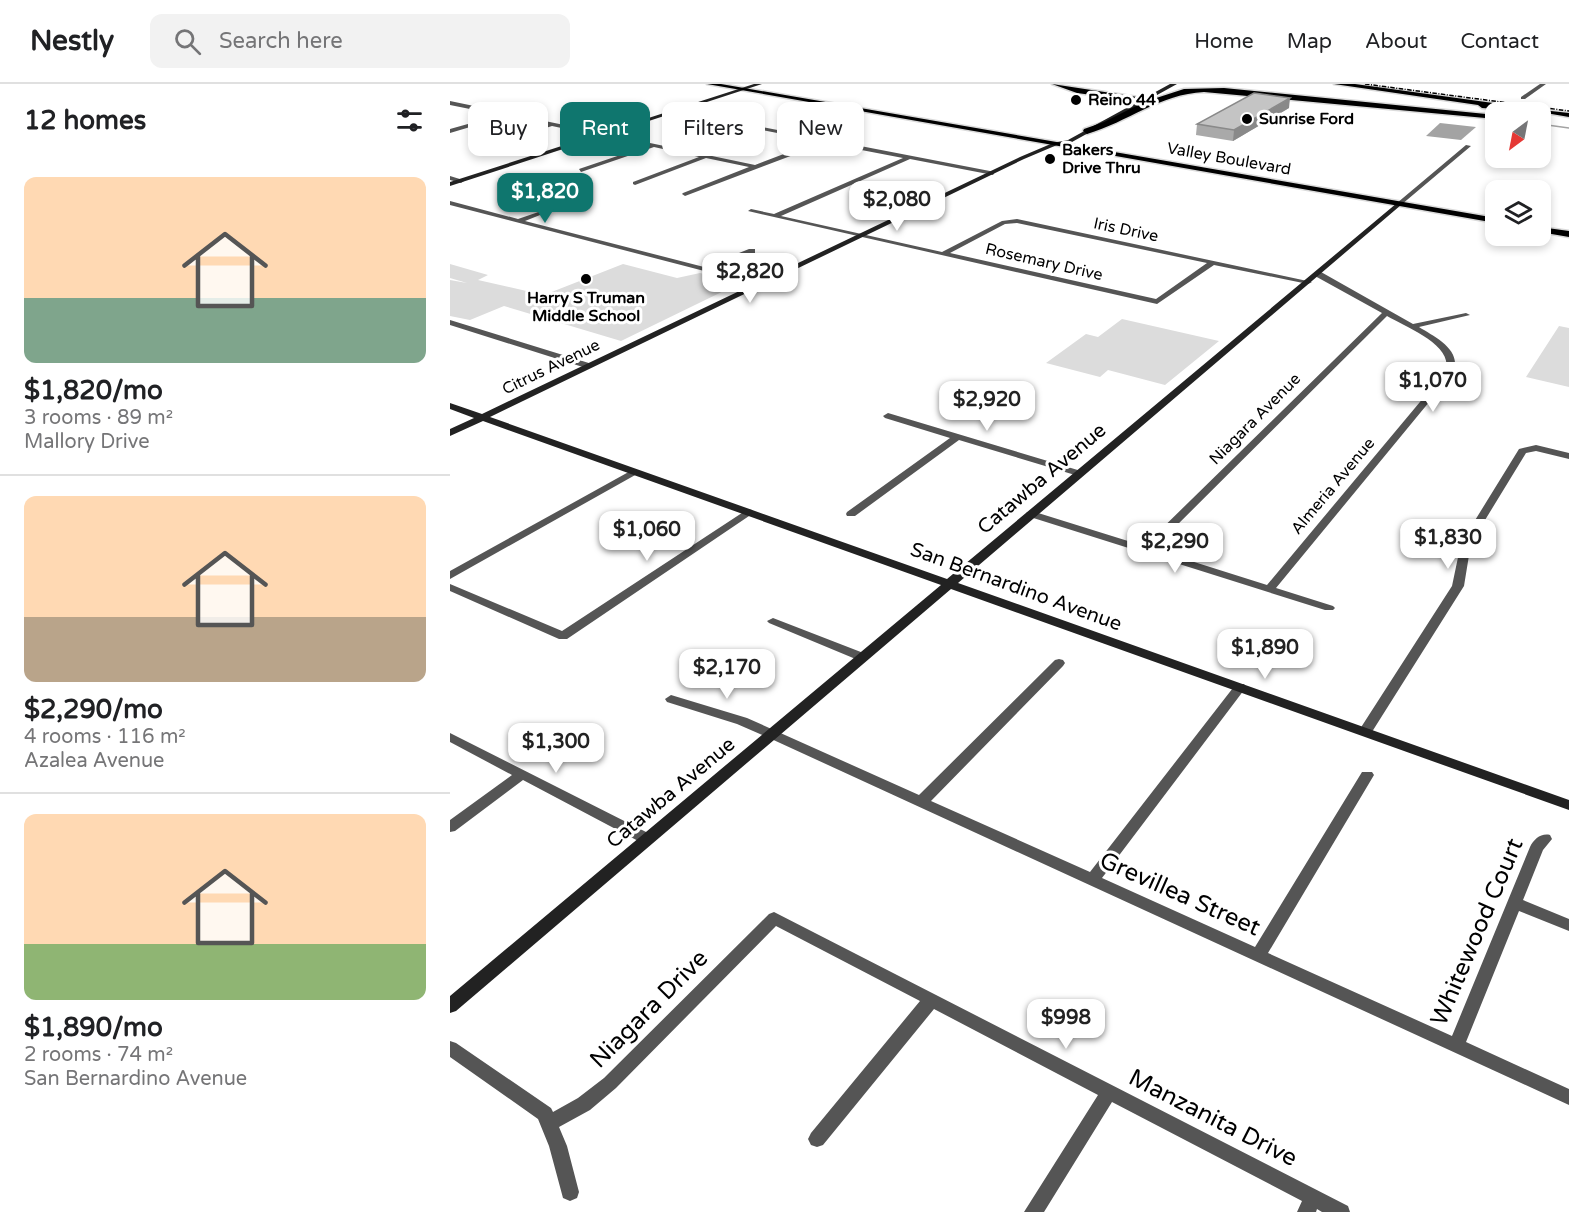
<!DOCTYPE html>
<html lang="en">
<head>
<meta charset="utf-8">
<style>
	:root { --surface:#fff; --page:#f2f2f2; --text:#202124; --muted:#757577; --line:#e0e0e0; --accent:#0f766e }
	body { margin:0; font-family:"Varela Round",sans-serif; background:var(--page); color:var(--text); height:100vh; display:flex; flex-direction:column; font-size:22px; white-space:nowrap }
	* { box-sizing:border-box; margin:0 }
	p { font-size:20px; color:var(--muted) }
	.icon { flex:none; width:33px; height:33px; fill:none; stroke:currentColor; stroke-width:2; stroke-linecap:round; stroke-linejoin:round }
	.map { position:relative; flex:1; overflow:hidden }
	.panel { display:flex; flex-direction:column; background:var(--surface); width:450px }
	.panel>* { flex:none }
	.hud { position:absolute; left:18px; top:18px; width:570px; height:54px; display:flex; gap:12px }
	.needle { width:39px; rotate:212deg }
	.tools { position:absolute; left:1035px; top:18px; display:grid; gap:12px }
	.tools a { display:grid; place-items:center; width:66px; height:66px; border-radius:12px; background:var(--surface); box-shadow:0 3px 9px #0003; font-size:30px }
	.price { position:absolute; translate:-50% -51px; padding:0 14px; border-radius:12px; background:#fff; color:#222; font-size:20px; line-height:39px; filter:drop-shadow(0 2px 3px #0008) }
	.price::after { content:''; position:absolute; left:50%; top:36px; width:18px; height:14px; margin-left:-9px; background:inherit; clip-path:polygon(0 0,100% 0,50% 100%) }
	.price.on { background:var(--accent); color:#fff }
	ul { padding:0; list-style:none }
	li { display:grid; align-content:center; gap:12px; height:318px; padding:0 24px }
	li+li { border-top:2px solid var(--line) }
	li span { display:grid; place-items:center; height:186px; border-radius:12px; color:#555 }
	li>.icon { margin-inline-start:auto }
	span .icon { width:108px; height:108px; fill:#fffc; stroke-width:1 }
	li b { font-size:26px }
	h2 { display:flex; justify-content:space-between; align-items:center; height:72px; padding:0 24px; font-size:26px }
	.chip { padding:0 21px; border-radius:12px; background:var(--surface); box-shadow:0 3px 9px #0003; font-size:21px; line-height:54px }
	.chip.on { background:var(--accent); color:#fff }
	header { display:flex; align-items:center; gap:36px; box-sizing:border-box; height:84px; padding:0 30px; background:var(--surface); border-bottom:2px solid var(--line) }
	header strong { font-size:28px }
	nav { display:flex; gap:33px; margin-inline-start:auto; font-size:21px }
	.search { width:420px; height:54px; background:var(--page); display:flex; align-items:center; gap:15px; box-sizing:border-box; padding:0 21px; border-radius:12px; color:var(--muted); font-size:22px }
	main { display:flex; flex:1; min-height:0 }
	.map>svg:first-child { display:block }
	.green { fill:#dcdcdc }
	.water { fill:#a3a3a3 }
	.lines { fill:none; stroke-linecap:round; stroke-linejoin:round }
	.stream { stroke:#a3a3a3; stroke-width:1.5 }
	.primary-casing { stroke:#dbdbdb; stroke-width:3 }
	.highway-casing { stroke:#dbdbdb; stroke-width:3 }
	.street { fill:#555; fill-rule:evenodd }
	.secondary { fill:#222; fill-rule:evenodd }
	.primary { fill:#000; fill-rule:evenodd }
	.highway { fill:#000; fill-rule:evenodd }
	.rail { stroke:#000; stroke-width:1.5; stroke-dasharray:4.5 1.5 1 1.5; stroke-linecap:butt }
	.wall { fill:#a9a9a9 }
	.shaded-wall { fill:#898989 }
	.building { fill:#c4c4c4; stroke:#898989; stroke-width:1.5 }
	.poi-dot { fill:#000; stroke:#fff; stroke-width:2 }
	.labels { text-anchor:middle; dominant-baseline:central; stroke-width:6; stroke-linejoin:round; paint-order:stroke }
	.far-poi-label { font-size:16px; font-weight:bold; fill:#000; stroke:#fff; text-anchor:start }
	.far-street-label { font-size:16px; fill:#000; stroke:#fff }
	.street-label { font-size:20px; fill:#000; stroke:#fff }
	.near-street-label { font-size:24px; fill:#000; stroke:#fff }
</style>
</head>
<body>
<header>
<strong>Nestly</strong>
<div class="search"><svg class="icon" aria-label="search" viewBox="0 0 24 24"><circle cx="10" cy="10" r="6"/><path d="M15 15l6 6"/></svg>Search here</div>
<nav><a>Home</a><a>Map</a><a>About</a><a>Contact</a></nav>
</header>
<main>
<section class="panel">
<h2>12 homes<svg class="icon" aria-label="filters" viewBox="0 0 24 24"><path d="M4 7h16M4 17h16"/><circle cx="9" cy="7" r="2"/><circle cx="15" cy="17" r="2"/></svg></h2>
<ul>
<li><span style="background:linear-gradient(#ffd9b3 65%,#7fa58c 0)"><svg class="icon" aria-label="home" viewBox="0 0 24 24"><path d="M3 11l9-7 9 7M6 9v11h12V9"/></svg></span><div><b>$1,820/mo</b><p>3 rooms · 89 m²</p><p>Mallory Drive</p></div></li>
<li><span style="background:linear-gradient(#ffd9b3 65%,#b9a48a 0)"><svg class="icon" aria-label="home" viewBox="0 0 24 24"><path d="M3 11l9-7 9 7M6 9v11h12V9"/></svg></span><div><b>$2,290/mo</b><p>4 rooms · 116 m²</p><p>Azalea Avenue</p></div></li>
<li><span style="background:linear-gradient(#ffd9b3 70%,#8fb573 0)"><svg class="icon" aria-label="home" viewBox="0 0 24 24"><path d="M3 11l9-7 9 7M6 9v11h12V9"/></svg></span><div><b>$1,890/mo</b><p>2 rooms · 74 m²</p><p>San Bernardino Avenue</p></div></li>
</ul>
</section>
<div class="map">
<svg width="1119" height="1128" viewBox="0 0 1119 1128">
	<rect width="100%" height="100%" fill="#fff"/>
	<path class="green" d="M0 180 38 191 28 196 94 211 173 180 227 194 250 189 283 198 284 202 171 257 54 222 20 236 0 232V196L17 199 0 194Z
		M672 235 769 257 715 301 658 286 650 293 596 279 636 250 648 253Z
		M1109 242 1119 244V303L1076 293Z"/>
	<path class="water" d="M990 39 1026 43 1011 56 976 52Z"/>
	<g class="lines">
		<path class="stream" d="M931 24 1046 35
			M1090 40 1119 44"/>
		<defs>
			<path id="primary" d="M257 0H271L1046 134V139Z
				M1090 143 1119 147V153L1090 148Z"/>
			<path id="highway" d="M602 0 694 14 697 17 734 5 774 4 1046 31V35L754 8C710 10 678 38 637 50L633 47 634 45 654 38 694 18 627 9Z
				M884 0H905L1043 19 1047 21 1119 29V33L1090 28 1032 24 1028 21Z"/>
		</defs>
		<use href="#primary" class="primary-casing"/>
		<use href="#highway" class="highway-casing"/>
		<path class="street" d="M1090 0H1096L1075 15H1071V13Z
			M0 17 305 81 368 57 221 28 224 26 545 88 543 91 460 75 331 132 492 168 552 137 567 135 862 198 858 200 764 181 707 220 298 127 301 125 324 130 453 74 375 59 235 112 232 110 233 109 299 83 256 74 185 101 183 100V98L249 73 204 63 131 88 129 85 197 62 102 42 26 66 24 63 95 41 57 32 0 49V45L50 31 0 21ZM567 139 757 179 706 215 500 169 555 140Z
			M1016 61 1021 62 951 121H947V119Z
			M0 92 13 96 14 97 11 99 0 96Z
			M0 117 68 135 115 119V121L75 137 254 183 299 165H305V169L262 185 316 200 312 202 0 121Z
			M865 188H871L963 240 1016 229 1020 231 969 243C985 253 1013 266 1003 289L826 504 883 522 885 524 883 526H875L577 432 576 430 577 428H585L694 462 932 229 865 192ZM937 232C956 243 1006 262 995 288L817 501 703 465Z
			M0 236 142 280 143 282 136 284 0 241Z
			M438 329 631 387 633 389 628 392 625 391 509 356 405 432H397L396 430 397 428 500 354 435 334 433 332Z
			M1086 361 1119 369V375L1086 367 1076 369 1021 459 1014 502 920 651H910L908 648 1002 502 1011 459 1069 365Z
			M184 385 187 386V390L0 495V487Z
			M298 425 302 426 303 428 302 430 117 555H109L0 507V500L112 547Z
			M323 534 416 570 418 573 416 576H408L319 539 317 537Z
			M609 575 613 576 615 579 613 582 481 717 640 788 786 600H794L796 603 794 606 652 794 805 863 912 688H922L924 691 818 869 1002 952 1080 763C1084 755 1091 749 1100 751L1102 755 1093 766 1073 816 1119 835V847L1069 827 1016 958 1119 1005V1021L317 653 287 640 217 618 215 615 221 611 297 634 469 711 605 576Z
			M0 649 202 751 204 755 202 759 197 760 192 759 73 696 5 747 0 748V736L62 691 0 658Z
			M324 828 898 1122 900 1128H872L867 1125 866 1128H847L852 1117 662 1018 594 1128H574L648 1011 484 925 373 1061 367 1063 361 1061 358 1055 361 1049 470 917 326 842 166 1004 140 1026 109 1043 117 1062 129 1108 127 1114 120 1117 113 1114 99 1062 88 1035 0 973V957L6 959 101 1024 103 1028 128 1014 154 994 319 830Z"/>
		<path class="secondary" d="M304 0H312L0 102V98Z
			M720 0H727L622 58 607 61 574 75 40 333 497 495 947 119H951V121L508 499 1119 716V726L501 505 6 927 0 929V912L491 501 33 337 0 352V345L24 334 0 325V319L32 330 570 73 603 59 618 56Z"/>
		<use href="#primary" class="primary"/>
		<use href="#highway" class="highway"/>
		<path class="rail" d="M915 0 1119 27"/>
	</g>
	<path class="wall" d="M839 24 783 57 746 51 747 40Z"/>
	<path class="shaded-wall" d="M840 14 839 24 783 57 784 46Z"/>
	<path class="building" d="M804 9 840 14 784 46 747 40Z"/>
	<g class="poi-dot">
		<circle cx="626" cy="16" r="6"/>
		<circle cx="797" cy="35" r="6"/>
		<circle cx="600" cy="75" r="6"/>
		<circle cx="136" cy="195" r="6"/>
	</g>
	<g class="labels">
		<g class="far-poi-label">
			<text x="638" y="16">Reino 44</text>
			<text x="809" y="35">Sunrise Ford</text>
			<text x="612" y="66">Bakers<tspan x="612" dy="18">Drive Thru</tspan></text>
			<text x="136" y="214" text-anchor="middle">Harry S Truman<tspan x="136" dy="18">Middle School</tspan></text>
		</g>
		<g class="far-street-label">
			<text transform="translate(779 75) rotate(10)">Valley Boulevard</text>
			<text transform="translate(676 146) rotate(12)">Iris Drive</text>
			<text transform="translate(594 178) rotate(13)">Rosemary Drive</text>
			<text transform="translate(101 283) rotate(-26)">Citrus Avenue</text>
			<text transform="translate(805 335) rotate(-45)">Niagara Avenue</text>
			<text transform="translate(883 402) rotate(-50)">Almeria Avenue</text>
		</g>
		<g class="street-label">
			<text transform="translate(592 395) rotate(-40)">Catawba Avenue</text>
			<text transform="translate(566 503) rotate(20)">San Bernardino Avenue</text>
			<text transform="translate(221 709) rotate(-40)">Catawba Avenue</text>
		</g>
		<g class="near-street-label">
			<text transform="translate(730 810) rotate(24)">Grevillea Street</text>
			<text transform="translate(1027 848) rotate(-67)">Whitewood Court</text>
			<text transform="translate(199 925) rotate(-45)">Niagara Drive</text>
			<text transform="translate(763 1034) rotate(27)">Manzanita Drive</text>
		</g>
	</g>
</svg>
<div class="tools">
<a><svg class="needle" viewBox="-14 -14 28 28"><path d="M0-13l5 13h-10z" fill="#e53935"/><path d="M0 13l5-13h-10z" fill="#757577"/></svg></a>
<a><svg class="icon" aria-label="layers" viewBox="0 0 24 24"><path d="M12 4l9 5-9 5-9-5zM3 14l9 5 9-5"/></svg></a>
</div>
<b class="price on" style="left:95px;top:140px">$1,820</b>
<b class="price" style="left:447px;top:148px">$2,080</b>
<b class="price" style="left:300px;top:220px">$2,820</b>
<b class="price" style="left:983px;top:329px">$1,070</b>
<b class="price" style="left:537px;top:348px">$2,920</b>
<b class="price" style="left:197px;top:478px">$1,060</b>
<b class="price" style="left:998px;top:486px">$1,830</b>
<b class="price" style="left:725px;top:490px">$2,290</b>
<b class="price" style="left:815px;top:596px">$1,890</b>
<b class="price" style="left:277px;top:616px">$2,170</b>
<b class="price" style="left:106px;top:690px">$1,300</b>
<b class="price" style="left:616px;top:966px">$998</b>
<div class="hud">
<a class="chip">Buy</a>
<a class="chip on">Rent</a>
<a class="chip">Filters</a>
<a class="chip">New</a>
</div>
</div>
</main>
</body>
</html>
